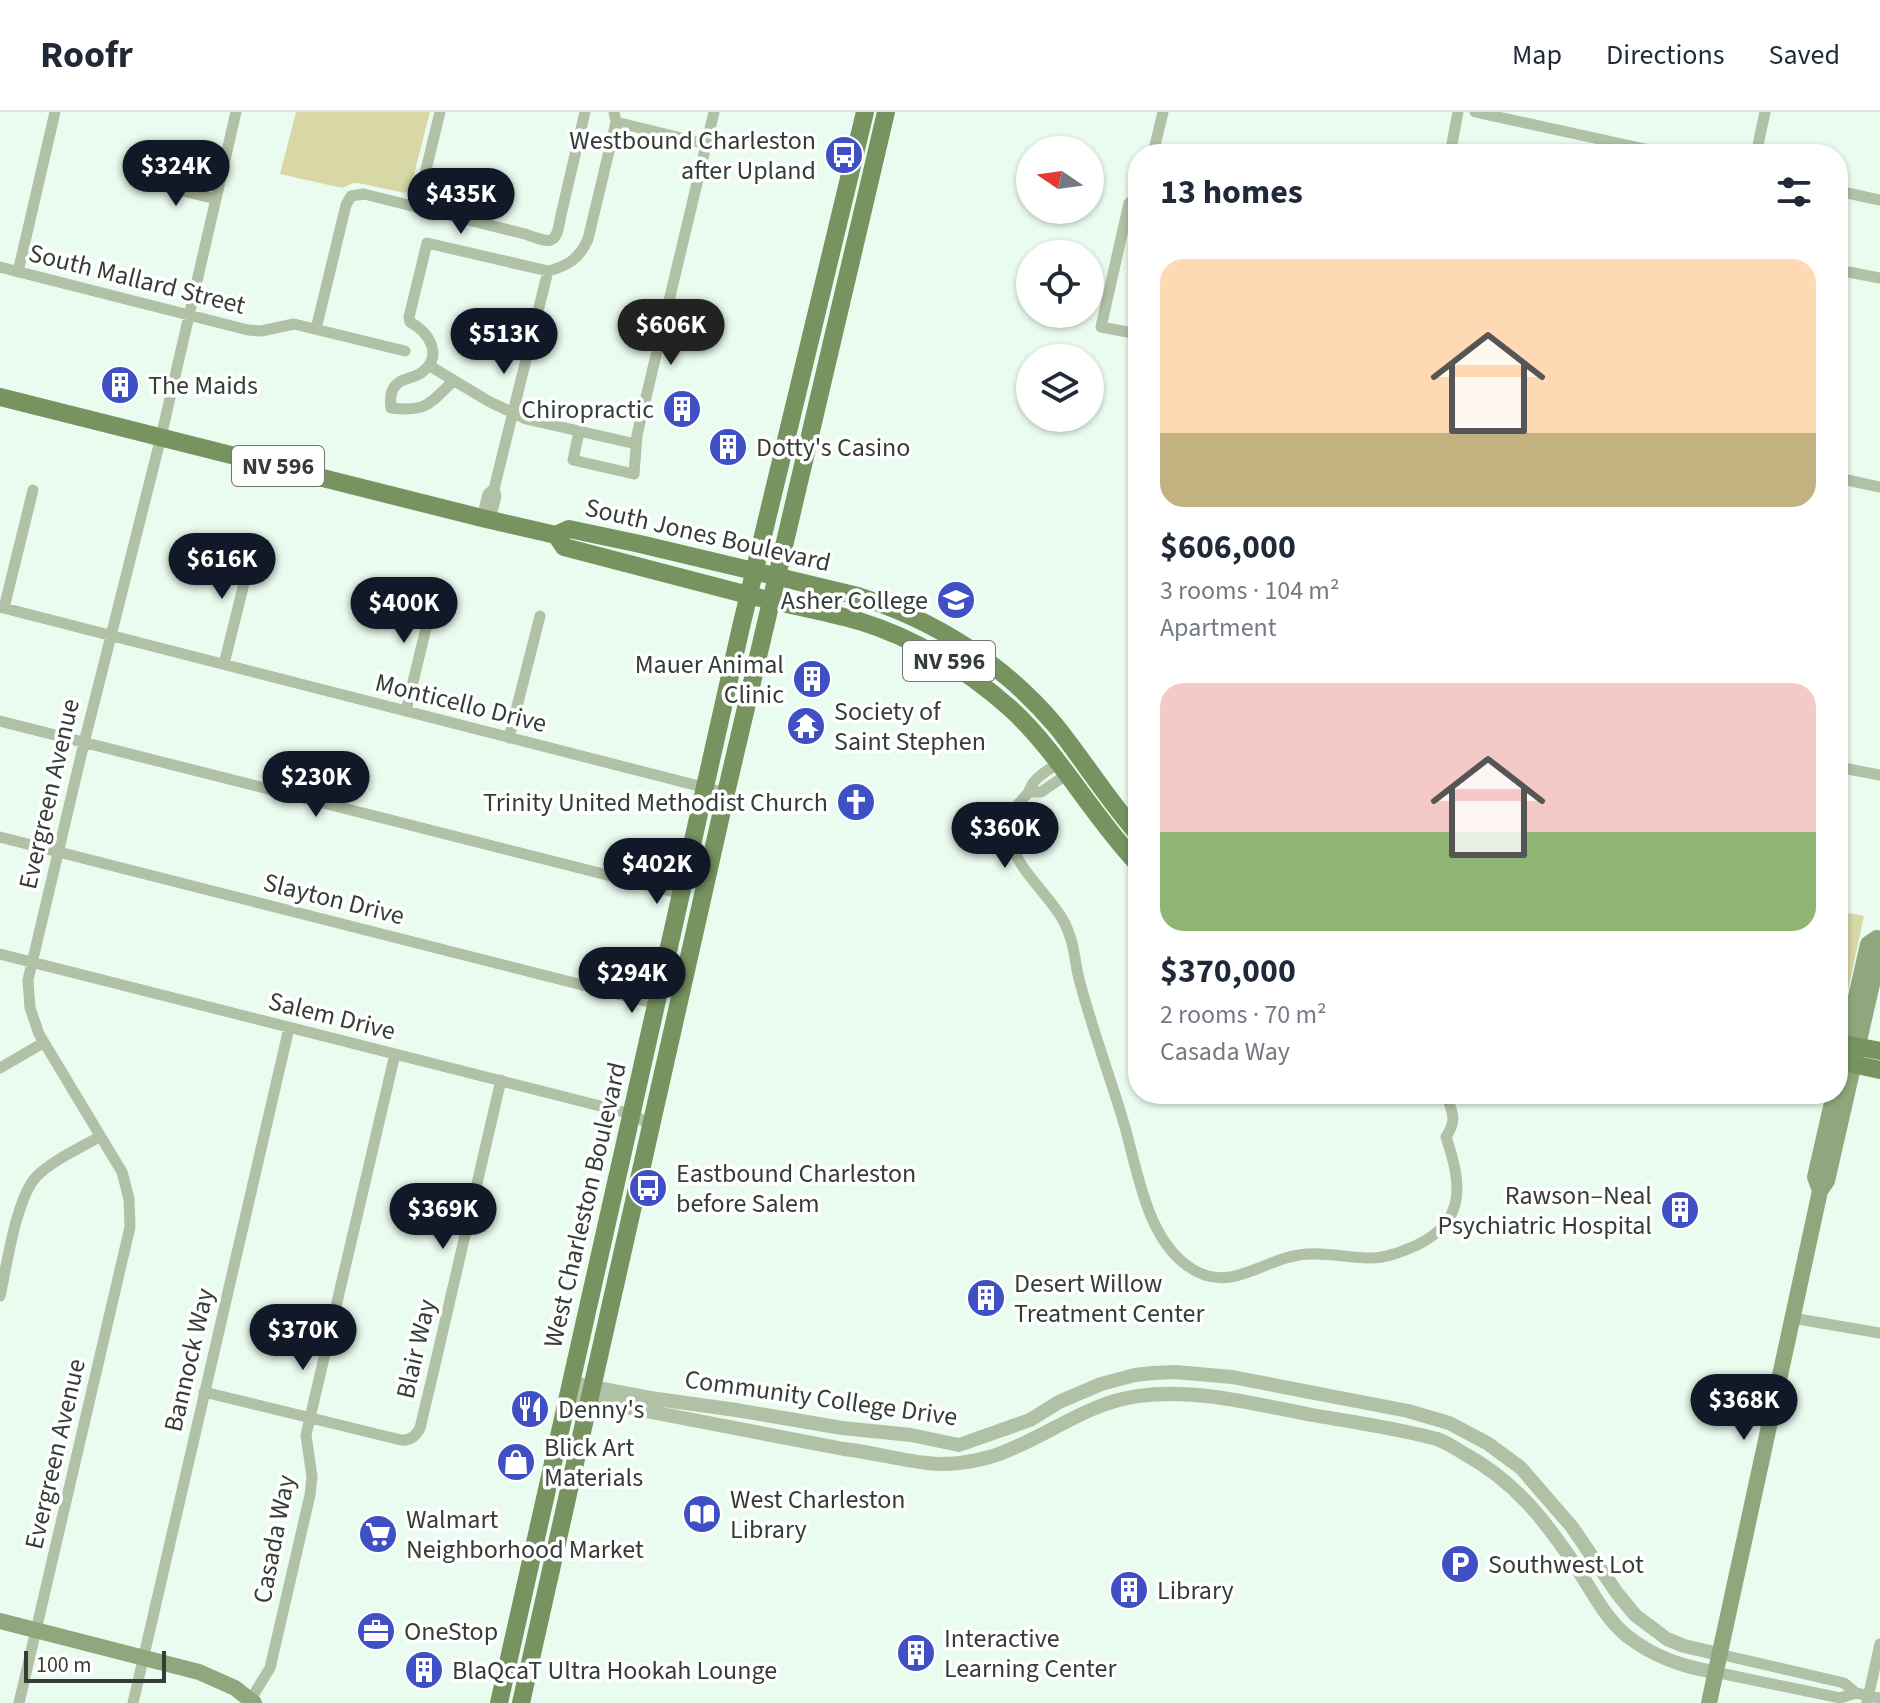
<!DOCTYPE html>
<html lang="en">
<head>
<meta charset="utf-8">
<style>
	:root { --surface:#fff; --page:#f2f2f3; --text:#1f2937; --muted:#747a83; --line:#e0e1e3; --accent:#111827 }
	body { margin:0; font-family:"Source Sans 3",sans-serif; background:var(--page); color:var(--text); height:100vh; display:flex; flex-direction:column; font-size:30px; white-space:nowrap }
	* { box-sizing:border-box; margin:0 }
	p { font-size:26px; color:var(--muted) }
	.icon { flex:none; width:44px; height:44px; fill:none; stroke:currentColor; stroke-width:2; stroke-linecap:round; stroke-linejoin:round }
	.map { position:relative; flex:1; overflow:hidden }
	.sheet { position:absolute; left:1128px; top:32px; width:720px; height:960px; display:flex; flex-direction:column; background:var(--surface); border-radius:32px; box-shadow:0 2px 6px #0004 }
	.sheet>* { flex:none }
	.needle { width:52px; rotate:283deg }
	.tools { position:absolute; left:1016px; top:24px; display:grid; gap:16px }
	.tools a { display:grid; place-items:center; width:88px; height:88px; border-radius:50%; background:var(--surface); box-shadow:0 2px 6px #0004; font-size:40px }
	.scale { position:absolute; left:24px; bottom:20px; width:142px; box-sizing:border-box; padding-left:8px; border:4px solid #363d38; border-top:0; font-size:22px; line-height:28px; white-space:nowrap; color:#363d38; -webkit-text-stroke:6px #fff; paint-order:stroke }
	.price { position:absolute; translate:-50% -68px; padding:0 18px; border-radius:28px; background:var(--accent); color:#fff; font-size:26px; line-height:52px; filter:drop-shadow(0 2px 4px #0008) }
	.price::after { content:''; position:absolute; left:50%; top:48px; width:24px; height:18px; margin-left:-12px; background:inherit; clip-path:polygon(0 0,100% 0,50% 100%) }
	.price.on { background:#222; color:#fff }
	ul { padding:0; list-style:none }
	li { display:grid; align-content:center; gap:16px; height:424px; padding:0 32px }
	li span { display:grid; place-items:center; height:248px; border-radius:24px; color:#555 }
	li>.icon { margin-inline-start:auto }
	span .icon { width:144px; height:144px; fill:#fffc; stroke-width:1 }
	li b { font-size:34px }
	h2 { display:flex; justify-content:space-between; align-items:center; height:96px; padding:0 32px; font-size:34px }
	header { display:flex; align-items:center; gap:48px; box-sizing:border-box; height:112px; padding:0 40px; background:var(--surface); border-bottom:2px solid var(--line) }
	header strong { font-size:38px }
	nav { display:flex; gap:44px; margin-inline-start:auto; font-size:28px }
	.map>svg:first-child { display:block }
	.green { fill:#d7d8a6 }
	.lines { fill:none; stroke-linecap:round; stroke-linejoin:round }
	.minor { stroke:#b1c1a5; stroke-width:11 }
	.tertiary { stroke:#b1c1a5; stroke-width:14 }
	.secondary { stroke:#8fa77d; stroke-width:16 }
	.primary { stroke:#779460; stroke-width:18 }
	.labels { text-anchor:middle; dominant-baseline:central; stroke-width:7; stroke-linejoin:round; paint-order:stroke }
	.shield { fill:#fff; stroke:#727774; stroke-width:2 }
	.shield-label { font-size:24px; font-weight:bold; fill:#363d38 }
	.poi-label { font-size:26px; fill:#363d38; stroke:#fff; text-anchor:start }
	.street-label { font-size:26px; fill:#363d38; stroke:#fff }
</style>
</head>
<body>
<header>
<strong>Roofr</strong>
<nav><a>Map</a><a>Directions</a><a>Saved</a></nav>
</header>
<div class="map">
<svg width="1880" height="1591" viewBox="0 0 1880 1591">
	<rect width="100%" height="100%" fill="#eafbef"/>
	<path class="green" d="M296 0H430L410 78 405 81 358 71H353L342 76 280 62Z
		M1838 799 1864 804 1841 910 1838 913Z"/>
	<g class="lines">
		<path class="minor" d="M1475 0 1668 42
			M616 10 706 32
			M1153 42 1163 0
			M1450 42 1458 0
			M1756 42 1765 0
			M145 70 216 87
			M1838 79 1880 88
			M1138 83 1129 91 1101 215 1138 222
			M417 95 440 0
			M0 155 248 218 261 219 294 212 405 239
			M1838 158 1880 166
			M18 160 55 0
			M316 217 346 93 351 84 364 82 525 122C552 132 556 134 561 103L585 0
			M430 254 488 289 526 307 636 332
			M453 269C429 293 426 300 391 296 390 287 390 278 397 272 403 266 414 266 421 261 444 245 430 221 410 210L409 205 427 131 548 159C568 154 580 146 588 127L616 10 614 0
			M579 320 573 348 634 362 637 323 714 0
			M1838 366 1880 375
			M482 406 488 382 494 377
			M490 408 496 384 494 377 548 159
			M0 495 726 681
			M4 496 33 378
			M224 552 253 435
			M406 599 436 475
			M0 609 682 782
			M509 626 540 504
			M1057 652C1050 657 1039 663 1034 670 1031 673 1030 678 1028 681 1018 693 1009 699 1009 716 1009 752 1047 779 1063 808 1067 815 1070 824 1072 831 1075 843 1076 855 1079 867 1091 913 1108 959 1122 1005 1137 1053 1144 1120 1185 1152 1227 1185 1258 1149 1299 1143 1322 1139 1348 1146 1371 1146 1387 1146 1404 1139 1417 1133 1468 1108 1461 1070 1446 1025 1458 1006 1452 1001 1446 982
			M1838 655 1880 663
			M1029 680H1041L1066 663
			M0 725 657 892
			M0 842 624 1000 632 1002 652 1014
			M0 956 43 931
			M0 1184C7 1153 16 1087 36 1065 51 1049 80 1036 99 1025
			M1792 1206 1880 1221
			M204 1280 401 1328C410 1329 416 1324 420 1316L431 1270 501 968
			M1719 1542 1844 1571 1856 1581
			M1715 1560 1840 1586 1856 1581 1880 1586
			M251 1587 270 1556 310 1383 312 1365 306 1323 395 942
			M1867 1590 1880 1532
			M19 1591 130 1115 129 1087 122 1060 39 922 30 896 28 868 84 631 161 325 236 0
			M133 1591 289 916"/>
		<path class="tertiary" d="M571 1271 650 1286 736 1298 842 1316 911 1323 959 1333 1030 1308 1059 1290 1101 1272 1135 1263 1153 1261 1175 1260 1232 1265 1408 1299 1449 1311 1487 1331 1521 1356 1572 1415 1617 1481 1635 1503 1667 1527 1684 1534 1719 1542
			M568 1284 844 1337C872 1340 899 1348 927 1351 947 1354 974 1350 993 1344 1043 1328 1085 1291 1138 1284 1196 1276 1255 1292 1312 1303 1353 1310 1396 1316 1437 1327 1446 1330 1455 1336 1463 1341 1515 1369 1545 1408 1577 1456 1592 1479 1605 1506 1627 1524 1654 1545 1682 1555 1715 1560"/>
		<path class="secondary" d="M1838 965 1868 832 1877 826
			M1820 1079 1815 1065 1834 982
			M0 1509 199 1560 235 1576 254 1591
			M1709 1591 1820 1079 1827 1069 1880 837"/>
		<path class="primary" d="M0 285 482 406 556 423 569 417 640 432 858 484C935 508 1004 552 1056 614 1084 649 1108 688 1138 722
			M556 423 564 435C627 451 689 468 752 484 788 493 824 499 859 509 917 527 966 557 1011 597 1059 641 1092 704 1138 752
			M1838 931 1880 939
			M1838 949 1880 958
			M499 1591 741 515 865 0
			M521 1591 726 681 886 0"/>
	</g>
	<defs>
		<symbol id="bus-disc" viewBox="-11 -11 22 22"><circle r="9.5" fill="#3e50c4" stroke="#fff"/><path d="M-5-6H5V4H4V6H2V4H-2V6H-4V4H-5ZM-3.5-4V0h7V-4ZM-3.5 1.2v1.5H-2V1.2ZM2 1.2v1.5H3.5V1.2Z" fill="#fff"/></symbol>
		<symbol id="building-disc" viewBox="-11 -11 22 22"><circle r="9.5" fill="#3e50c4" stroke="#fff"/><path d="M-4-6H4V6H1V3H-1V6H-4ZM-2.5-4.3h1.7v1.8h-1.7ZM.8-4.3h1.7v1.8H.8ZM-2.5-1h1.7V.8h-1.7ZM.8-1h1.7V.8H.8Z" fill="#fff"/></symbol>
		<symbol id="university-disc" viewBox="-11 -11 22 22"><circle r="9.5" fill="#3e50c4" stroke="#fff"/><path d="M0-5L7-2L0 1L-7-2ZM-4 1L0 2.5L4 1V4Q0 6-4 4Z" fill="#fff"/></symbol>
		<symbol id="temple-disc" viewBox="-11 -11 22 22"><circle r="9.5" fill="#3e50c4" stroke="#fff"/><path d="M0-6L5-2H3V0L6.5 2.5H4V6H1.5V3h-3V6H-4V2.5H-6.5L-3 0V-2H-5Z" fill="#fff"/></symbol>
		<symbol id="church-disc" viewBox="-11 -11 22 22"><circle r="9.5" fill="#3e50c4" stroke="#fff"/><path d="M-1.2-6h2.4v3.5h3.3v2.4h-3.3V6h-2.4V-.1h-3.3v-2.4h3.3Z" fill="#fff"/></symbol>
		<symbol id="restaurant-disc" viewBox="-11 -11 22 22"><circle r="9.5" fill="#3e50c4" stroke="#fff"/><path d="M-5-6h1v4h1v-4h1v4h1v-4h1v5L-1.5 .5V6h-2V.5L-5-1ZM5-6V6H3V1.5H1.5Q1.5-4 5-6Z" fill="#fff"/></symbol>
		<symbol id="shop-disc" viewBox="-11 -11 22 22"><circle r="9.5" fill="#3e50c4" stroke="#fff"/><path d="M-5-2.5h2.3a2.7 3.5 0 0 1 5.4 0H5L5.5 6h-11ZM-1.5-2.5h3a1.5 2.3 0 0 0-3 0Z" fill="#fff"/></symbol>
		<symbol id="library-disc" viewBox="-11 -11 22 22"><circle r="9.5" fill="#3e50c4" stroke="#fff"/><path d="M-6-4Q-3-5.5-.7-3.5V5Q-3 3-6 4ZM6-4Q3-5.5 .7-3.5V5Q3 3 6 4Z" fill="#fff"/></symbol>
		<symbol id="supermarket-disc" viewBox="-11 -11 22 22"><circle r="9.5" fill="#3e50c4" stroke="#fff"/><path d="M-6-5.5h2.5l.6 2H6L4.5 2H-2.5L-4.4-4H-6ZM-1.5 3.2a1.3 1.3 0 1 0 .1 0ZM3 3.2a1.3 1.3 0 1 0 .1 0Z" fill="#fff"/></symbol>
		<symbol id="parking-disc" viewBox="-11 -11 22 22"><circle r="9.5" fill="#3e50c4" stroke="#fff"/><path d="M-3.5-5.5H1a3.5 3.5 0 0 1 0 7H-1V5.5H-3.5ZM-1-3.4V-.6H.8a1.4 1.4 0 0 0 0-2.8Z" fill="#fff"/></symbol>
		<symbol id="office-disc" viewBox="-11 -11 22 22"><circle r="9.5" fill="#3e50c4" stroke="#fff"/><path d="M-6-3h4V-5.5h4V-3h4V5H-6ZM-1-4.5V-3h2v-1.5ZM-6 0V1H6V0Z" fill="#fff"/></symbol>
	</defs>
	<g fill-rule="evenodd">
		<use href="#bus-disc" x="822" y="21" width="44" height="44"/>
		<use href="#building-disc" x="98" y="251" width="44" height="44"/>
		<use href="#building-disc" x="660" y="275" width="44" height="44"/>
		<use href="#building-disc" x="706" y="313" width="44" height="44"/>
		<use href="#university-disc" x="934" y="466" width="44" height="44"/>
		<use href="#building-disc" x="790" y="545" width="44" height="44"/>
		<use href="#temple-disc" x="784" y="592" width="44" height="44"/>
		<use href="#church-disc" x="834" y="668" width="44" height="44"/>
		<use href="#bus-disc" x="626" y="1054" width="44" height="44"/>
		<use href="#building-disc" x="1658" y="1076" width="44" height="44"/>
		<use href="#building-disc" x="964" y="1164" width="44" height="44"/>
		<use href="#restaurant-disc" x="508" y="1275" width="44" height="44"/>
		<use href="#shop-disc" x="494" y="1328" width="44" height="44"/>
		<use href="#library-disc" x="680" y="1380" width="44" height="44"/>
		<use href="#supermarket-disc" x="356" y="1400" width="44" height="44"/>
		<use href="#parking-disc" x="1438" y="1430" width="44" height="44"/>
		<use href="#building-disc" x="1107" y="1456" width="44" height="44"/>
		<use href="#office-disc" x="354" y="1497" width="44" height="44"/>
		<use href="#building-disc" x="894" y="1519" width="44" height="44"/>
		<use href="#building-disc" x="402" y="1536" width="44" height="44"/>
	</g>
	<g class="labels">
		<g class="shield">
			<rect x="232" y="334" width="92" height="40" rx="6"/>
			<rect x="903" y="529" width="92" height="40" rx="6"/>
		</g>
		<g class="shield-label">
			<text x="278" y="354">NV 596</text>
			<text x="949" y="549">NV 596</text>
		</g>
		<g class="poi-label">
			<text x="816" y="28" text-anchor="end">Westbound Charleston<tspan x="816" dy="30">after Upland</tspan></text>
			<text x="148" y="273">The Maids</text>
			<text x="654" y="297" text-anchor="end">Chiropractic</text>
			<text x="756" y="335">Dotty's Casino</text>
			<text x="928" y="488" text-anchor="end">Asher College</text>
			<text x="784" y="552" text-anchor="end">Mauer Animal<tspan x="784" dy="30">Clinic</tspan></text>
			<text x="834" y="599">Society of<tspan x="834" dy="30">Saint Stephen</tspan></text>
			<text x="828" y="690" text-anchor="end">Trinity United Methodist Church</text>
			<text x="676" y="1061">Eastbound Charleston<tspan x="676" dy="30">before Salem</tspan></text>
			<text x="1652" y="1083" text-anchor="end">Rawson–Neal<tspan x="1652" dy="30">Psychiatric Hospital</tspan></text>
			<text x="1014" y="1171">Desert Willow<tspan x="1014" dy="30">Treatment Center</tspan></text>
			<text x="558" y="1297">Denny's</text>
			<text x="544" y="1335">Blick Art<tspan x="544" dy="30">Materials</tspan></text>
			<text x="730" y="1387">West Charleston<tspan x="730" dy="30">Library</tspan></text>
			<text x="406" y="1407">Walmart<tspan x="406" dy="30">Neighborhood Market</tspan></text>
			<text x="1488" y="1452">Southwest Lot</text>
			<text x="1157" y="1478">Library</text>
			<text x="404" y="1519">OneStop</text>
			<text x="944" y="1526">Interactive<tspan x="944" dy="30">Learning Center</tspan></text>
			<text x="452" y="1558">BlaQcaT Ultra Hookah Lounge</text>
		</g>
		<g class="street-label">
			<text transform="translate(137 167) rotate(14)">South Mallard Street</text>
			<text transform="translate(708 423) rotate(13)">South Jones Boulevard</text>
			<text transform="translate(461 591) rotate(14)">Monticello Drive</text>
			<text transform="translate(49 682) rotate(-77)">Evergreen Avenue</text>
			<text transform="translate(334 787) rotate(14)">Slayton Drive</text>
			<text transform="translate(332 904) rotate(14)">Salem Drive</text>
			<text transform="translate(585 1093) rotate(-77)">West Charleston Boulevard</text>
			<text transform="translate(416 1237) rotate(-77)">Blair Way</text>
			<text transform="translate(189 1248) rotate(-77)">Bannock Way</text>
			<text transform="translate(821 1286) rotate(8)">Community College Drive</text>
			<text transform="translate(55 1342) rotate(-77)">Evergreen Avenue</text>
			<text transform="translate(274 1427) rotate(-79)">Casada Way</text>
		</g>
	</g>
</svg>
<div class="tools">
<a><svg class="needle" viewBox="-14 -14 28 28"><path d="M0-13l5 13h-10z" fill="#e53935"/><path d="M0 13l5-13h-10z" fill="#747a83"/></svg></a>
<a><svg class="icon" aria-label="locate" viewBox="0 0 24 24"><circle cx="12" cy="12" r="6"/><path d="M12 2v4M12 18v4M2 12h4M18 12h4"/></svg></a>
<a><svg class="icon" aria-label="layers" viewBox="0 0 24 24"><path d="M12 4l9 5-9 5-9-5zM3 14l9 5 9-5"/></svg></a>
</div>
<div class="scale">100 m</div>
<b class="price" style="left:176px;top:96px">$324K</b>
<b class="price" style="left:461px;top:124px">$435K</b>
<b class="price on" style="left:671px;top:255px">$606K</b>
<b class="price" style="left:504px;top:264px">$513K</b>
<b class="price" style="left:222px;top:489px">$616K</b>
<b class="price" style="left:404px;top:533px">$400K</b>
<b class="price" style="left:316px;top:707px">$230K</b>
<b class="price" style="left:1005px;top:758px">$360K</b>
<b class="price" style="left:657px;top:794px">$402K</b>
<b class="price" style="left:632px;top:903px">$294K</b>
<b class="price" style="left:443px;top:1139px">$369K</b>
<b class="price" style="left:303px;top:1260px">$370K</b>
<b class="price" style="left:1744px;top:1330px">$368K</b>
<section class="sheet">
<h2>13 homes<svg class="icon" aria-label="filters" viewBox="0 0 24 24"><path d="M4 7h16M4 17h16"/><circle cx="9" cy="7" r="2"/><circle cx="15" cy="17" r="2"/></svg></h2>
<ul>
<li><span style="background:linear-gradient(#ffd9b3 70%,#c2b280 0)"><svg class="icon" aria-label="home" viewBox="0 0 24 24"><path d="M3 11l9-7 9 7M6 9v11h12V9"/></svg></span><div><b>$606,000</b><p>3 rooms · 104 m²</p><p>Apartment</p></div></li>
<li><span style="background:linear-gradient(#f6c9c9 60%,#8fb573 0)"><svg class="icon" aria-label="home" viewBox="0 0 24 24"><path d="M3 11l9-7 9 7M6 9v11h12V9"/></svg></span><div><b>$370,000</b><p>2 rooms · 70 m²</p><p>Casada Way</p></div></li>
</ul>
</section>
</div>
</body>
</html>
